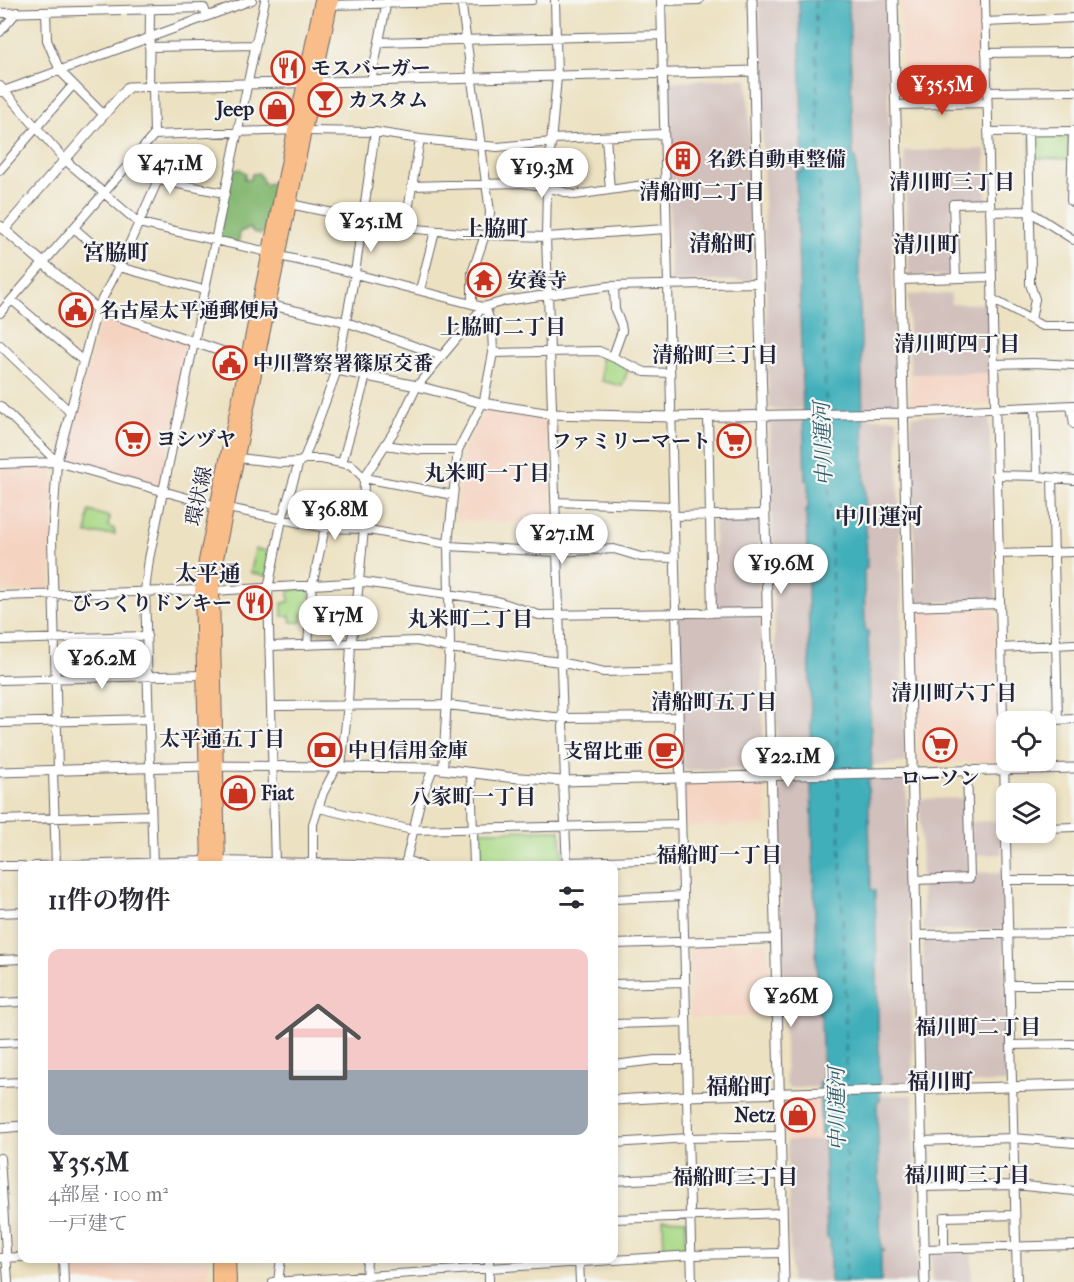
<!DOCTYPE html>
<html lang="ja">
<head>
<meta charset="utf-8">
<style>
	:root { --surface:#fff; --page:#f2f2f3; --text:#2b2b33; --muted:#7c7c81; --line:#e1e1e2; --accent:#c8321e }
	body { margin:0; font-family:"IM FELL French Canon","Noto Serif JP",serif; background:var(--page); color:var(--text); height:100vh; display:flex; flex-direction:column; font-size:22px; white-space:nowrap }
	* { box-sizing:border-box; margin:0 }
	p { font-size:20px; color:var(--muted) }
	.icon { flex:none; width:33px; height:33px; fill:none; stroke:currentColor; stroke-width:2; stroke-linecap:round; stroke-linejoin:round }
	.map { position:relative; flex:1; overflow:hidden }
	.details { position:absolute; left:18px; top:861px; width:600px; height:402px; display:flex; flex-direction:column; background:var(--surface); border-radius:12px; box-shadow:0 3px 9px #0003 }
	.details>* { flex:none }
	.tools { position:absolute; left:996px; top:711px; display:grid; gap:12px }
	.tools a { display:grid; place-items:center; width:60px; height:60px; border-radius:12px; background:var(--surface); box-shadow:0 3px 9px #0003; font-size:30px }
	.price { position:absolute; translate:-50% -51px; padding:0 14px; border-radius:21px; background:#fff; color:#222; font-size:20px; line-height:39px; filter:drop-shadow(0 2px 3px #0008) }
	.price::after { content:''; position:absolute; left:50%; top:36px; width:18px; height:14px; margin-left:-9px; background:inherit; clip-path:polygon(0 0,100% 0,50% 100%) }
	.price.active { background:var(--accent); color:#fff }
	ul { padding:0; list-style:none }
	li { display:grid; align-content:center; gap:12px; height:318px; padding:0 30px }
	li+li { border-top:2px solid var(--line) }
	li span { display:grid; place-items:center; height:186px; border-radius:12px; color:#555 }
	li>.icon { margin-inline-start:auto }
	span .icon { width:108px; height:108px; fill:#fffc; stroke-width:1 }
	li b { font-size:26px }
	h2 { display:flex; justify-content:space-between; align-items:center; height:72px; padding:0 30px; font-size:26px }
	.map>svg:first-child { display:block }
	.built { fill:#f5d3c1 }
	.industrial { fill:#d1c0bc }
	.green { fill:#a9d986; stroke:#667e60; stroke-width:1.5 }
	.forest { fill:#86b973; stroke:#546e57; stroke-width:1.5 }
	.water { fill:#3fafba; stroke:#30687a; stroke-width:1.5 }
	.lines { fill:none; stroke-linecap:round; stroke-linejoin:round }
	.ferry { stroke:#2e5a6e; stroke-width:1.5; stroke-dasharray:8 6; stroke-linecap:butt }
	.minor-casing { stroke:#69656a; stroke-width:10 }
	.tertiary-casing { stroke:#69656a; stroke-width:11 }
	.primary-casing { stroke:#69656a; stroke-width:14 }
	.minor { stroke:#fff; stroke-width:8 }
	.tertiary { stroke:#fff; stroke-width:9 }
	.primary { stroke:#f8bd89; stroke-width:12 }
	.labels { text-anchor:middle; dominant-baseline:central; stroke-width:4.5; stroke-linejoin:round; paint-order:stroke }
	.poi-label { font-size:20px; font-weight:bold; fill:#22223b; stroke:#f6f6f2; text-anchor:start }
	.street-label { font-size:20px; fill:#22223b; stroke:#f6f6f2 }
	.neighbourhood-label { font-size:21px; font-weight:bold; fill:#22223b; stroke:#f6f6f2 }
	.water-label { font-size:21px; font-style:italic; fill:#2e5a6e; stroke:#f6f6f2 }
	.quarter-label { font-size:22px; font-weight:bold; fill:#22223b; stroke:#f6f6f2 }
</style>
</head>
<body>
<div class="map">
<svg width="1074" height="1282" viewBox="0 0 1074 1282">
	<rect width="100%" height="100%" fill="#f6f6f2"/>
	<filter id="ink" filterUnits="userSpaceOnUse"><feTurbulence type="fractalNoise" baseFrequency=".0167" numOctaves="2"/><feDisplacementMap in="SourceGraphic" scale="12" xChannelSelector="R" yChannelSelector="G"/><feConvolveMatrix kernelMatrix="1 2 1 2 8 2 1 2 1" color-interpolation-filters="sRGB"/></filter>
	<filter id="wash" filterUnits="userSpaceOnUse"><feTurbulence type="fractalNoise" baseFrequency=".008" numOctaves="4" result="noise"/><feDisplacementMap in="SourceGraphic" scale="24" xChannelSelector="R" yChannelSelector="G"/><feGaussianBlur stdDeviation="1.35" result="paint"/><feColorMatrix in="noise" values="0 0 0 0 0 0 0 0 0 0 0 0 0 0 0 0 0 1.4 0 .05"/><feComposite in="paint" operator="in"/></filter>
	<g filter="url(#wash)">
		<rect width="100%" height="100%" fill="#ece1c1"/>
		<path class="built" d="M900 0H981L984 99 905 100 903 98Z
			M101 316 185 344 189 348 160 486 66 459 65 457Z
			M991 373 992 402 990 404 913 406 910 403V374Z
			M486 409 548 419 552 525 455 519 463 451Z
			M51 465 53 470 50 589 49 591 0 592V467Z
			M995 609 1000 761 922 764 919 760 915 611Z
			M762 782 765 785 766 825 684 827 683 785 685 784Z
			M767 943 769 945 771 1016 690 1018 689 945Z
			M821 1097V1136H824V1140L787 1141 786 1102 790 1098Z
			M65 1259H208V1279L206 1281 192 1282H67Z"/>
		<path class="industrial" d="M759 0H799L803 172H796L803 409 774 410 769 407Z
			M849 0H886L896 401 893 406 886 407 862 408 856 158 853 157Z
			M745 78 748 82 752 278 750 280 673 282 671 280 666 82Z
			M985 149 986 199 984 201 951 202 953 273 951 275 909 276 904 151Z
			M951 294V304L989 303 991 373 910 374 908 295Z
			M989 413 996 600 916 603 911 420 913 416Z
			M863 418H895L897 420 905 762 883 765H872L868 631 865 630 864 568H867Z
			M804 419 805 480H808V509L806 510 812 767 778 768 770 424 773 420Z
			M758 516 760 606 758 609 717 610 715 607 714 517Z
			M758 614 761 617 764 765 762 768 685 770 683 769 679 619 682 615Z
			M906 778 913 1080 908 1085H879L875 891 871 890 868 779Z
			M811 781 818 1013H821L823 1082 819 1083 820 1087 790 1088 786 1084 778 785 780 782Z
			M965 798 967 876 922 877 920 799Z
			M1001 821 1002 854 972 855 971 822Z
			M1003 872 1004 927 1002 929 925 931 923 928 922 884 924 882 972 873Z
			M1002 937 1004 942 1008 1081 1007 1082 930 1084 927 1081 923 942 925 939Z
			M880 1095H911L913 1097 918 1282H881V1251L884 1249H881L877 1101H880Z
			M824 1140 830 1282H791L787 1141Z
			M972 1253V1282H932L931 1256 933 1254Z"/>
		<path class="green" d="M1032 135H1068L1070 136 1069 159 1031 158 1030 137Z
			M601 354 629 367 622 386 602 381Z
			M89 511 110 517 108 526 114 529 115 534H87Z
			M255 549 272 552 267 576 251 573Z
			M307 589 310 591 308 614H302V622H291L290 616H282V603L289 602V590Z
			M560 830 564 865H478L477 834 479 831Z
			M663 1219 686 1220 685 1251 664 1252Z"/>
		<path class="forest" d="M240 169 246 173 244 179 250 180 252 174 259 173 265 185 273 182 277 187 275 201 268 208 266 230 261 234 253 232 250 228 240 232 239 240 236 243 219 238 228 172Z"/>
		<path class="water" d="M796 0H849L853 157H856L867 568 864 569 865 630 868 631 872 779 868 780 871 890 875 891 880 1101 877 1102 881 1248 884 1249V1251H881V1282H830V1239L827 1238 824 1136H821L819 1082H823L821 1014 818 1013 811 781 812 767 806 509H808V481L805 480 796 172 803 171 799 1Z"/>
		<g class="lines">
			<path class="ferry" d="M815 0 826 410
				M827 418 838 770
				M838 778 845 988 846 1088
				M846 1095V1282"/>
		</g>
	</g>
	<g filter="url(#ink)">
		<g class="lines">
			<defs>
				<path id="minor" d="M461 0 490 212 488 235
					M555 0 557 77 547 187 546 237 565 781
					M661 0 688 1096
					M985 0 1017 1282
					M661 1 699 0
					M331 5 532 0
					M46 12 47 40 60 71 104 115
					M0 13 204 8 207 16
					M985 22 1074 18
					M0 32 17 12
					M379 42 662 35
					M149 47 255 45
					M986 53 1074 52
					M371 82 387 1
					M0 86 65 160 139 223 268 252
					M149 87 150 10
					M153 87 154 135
					M1 92 252 0
					M987 92 1074 91
					M896 105 987 103
					M305 131 375 132 420 139 497 147 552 142
					M1073 131 1071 201 1074 203
					M988 132 1074 131
					M1028 132 1031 271
					M606 137 610 190
					M552 139 664 134
					M133 159 158 180 224 193
					M0 170 73 85
					M412 186 521 183 543 186 575 195 665 182
					M290 204 405 228 485 235 546 237 666 229
					M990 212 1029 211 1074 240
					M74 228 119 267 204 290
					M405 228 420 139
					M280 256 355 273
					M1030 271V284L1035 299 1031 320
					M355 274 483 307 505 301 610 286 759 283
					M956 278 953 204 990 203
					M901 280 991 277
					M420 290 435 231
					M992 299 1042 326H1074
					M12 300 83 361
					M472 304V273L485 235
					M270 305 346 322 442 356
					M0 313 154 135 294 130
					M0 345 70 412
					M493 353 599 351 645 372 670 373
					M613 356 622 331 621 324 615 310 614 286
					M993 364 1034 363 1074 365
					M0 406 57 462
					M1071 406 1074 424
					M1035 407 1037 476
					M904 413 1074 405
					M708 416 712 613
					M385 445 421 450H458
					M239 458 281 463 299 462 304 459H321L351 465 364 478 363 529
					M304 459 337 370 355 273 375 132
					M342 463 366 376
					M0 464 57 462 217 506
					M996 475 1037 476 1074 480
					M1052 478 1058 720
					M453 495 364 478 398 425 417 386 483 307
					M555 502 673 506
					M228 508 325 528 363 529 448 544
					M673 516 765 514
					M448 546 557 552 614 549 641 557 674 558
					M998 554 1074 552
					M213 591 363 582 497 601 539 615 768 612
					M0 596 201 590
					M909 607 1000 604
					M0 640 147 636
					M308 645 312 586 325 528
					M269 646 417 641 449 648 560 662 604 672 677 670
					M1001 648 1074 644
					M0 680 203 675
					M271 706 447 705 563 718 678 717
					M1020 722 1074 719
					M0 723 149 719
					M341 767 348 704 351 643 355 622 364 529
					M443 769 450 643 448 544 458 450 484 400 493 353 492 329 487 312 483 307
					M53 770 56 866
					M58 770 52 539 57 462 97 309 119 267 158 180
					M471 772 474 866
					M563 781 567 866
					M319 808 412 830 681 824
					M0 820 151 815
					M1046 828 1074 827
					M406 860 422 866
					M219 861 405 865
					M567 862 682 859
					M313 863V824L323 793 336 768
					M0 866H22
					M35 866 208 861
					M153 866 145 591 149 559 265 0
					M275 866 268 589 282 519 299 462
					M405 866 420 802 433 768
					M915 880 970 878 967 769
					M1007 880H1074
					M614 899 683 896
					M0 913 22 912
					M916 935 1074 933
					M614 944 775 939
					M0 960 22 959
					M614 984 685 982
					M1009 985H1074
					M0 1003 22 1002
					M614 1024 686 1022
					M0 1043 22 1042
					M1011 1045 1074 1044
					M614 1065 655 1060H687
					M0 1083 22 1082
					M687 1096 692 1282
					M921 1141 1013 1138 1074 1143
					M614 1143 688 1138 780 1136
					M0 1158 8 1282
					M614 1181 689 1177 781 1175
					M923 1187 1015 1185 1074 1191
					M614 1219 782 1213
					M944 1248V1217L1015 1215
					M924 1249 1074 1245
					M0 1258 22 1257
					M63 1258 64 1282
					M579 1260 580 1282
					M273 1282 692 1255 783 1253
					M278 1282 281 1258
					M366 1282 367 1258
					M489 1282V1258"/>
				<path id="tertiary" d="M752 0 784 1282
					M893 0 925 1282
					M0 226 97 309 247 360 337 370 417 386 482 403 551 414 671 417 904 413
					M4 230 128 87 754 71
					M0 772 205 766 433 768 507 777 563 781 1074 768
					M614 1100 687 1096 1074 1085
					M0 1128 22 1126"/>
				<path id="primary" d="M208 866 201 590 205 561 321 0
					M219 866 213 591 216 563 332 0
					M218 1258V1282
					M229 1258 230 1282"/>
			</defs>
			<use href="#minor" class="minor-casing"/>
			<use href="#tertiary" class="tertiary-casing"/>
			<use href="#primary" class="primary-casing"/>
			<use href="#minor" class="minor"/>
			<use href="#tertiary" class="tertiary"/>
			<use href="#primary" class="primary"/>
		</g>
	</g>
	<defs>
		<symbol id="restaurant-ring" viewBox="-11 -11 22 22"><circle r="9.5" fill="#f6f6f2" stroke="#c8321e" stroke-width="1.5"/><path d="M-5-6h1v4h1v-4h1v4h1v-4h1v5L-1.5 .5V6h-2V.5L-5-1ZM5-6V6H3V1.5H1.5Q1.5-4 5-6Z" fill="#c8321e"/></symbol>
		<symbol id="bar-ring" viewBox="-11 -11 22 22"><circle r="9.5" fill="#f6f6f2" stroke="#c8321e" stroke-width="1.5"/><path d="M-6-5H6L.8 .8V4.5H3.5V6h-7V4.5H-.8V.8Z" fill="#c8321e"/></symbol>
		<symbol id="shop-ring" viewBox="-11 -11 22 22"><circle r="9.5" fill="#f6f6f2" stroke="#c8321e" stroke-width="1.5"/><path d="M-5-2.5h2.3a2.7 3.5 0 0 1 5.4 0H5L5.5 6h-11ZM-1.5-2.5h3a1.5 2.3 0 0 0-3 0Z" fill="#c8321e"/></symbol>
		<symbol id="building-ring" viewBox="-11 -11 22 22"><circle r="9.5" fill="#f6f6f2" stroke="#c8321e" stroke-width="1.5"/><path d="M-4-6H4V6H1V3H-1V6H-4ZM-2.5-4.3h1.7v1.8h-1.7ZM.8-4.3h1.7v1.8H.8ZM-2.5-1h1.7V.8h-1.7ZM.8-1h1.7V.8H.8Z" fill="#c8321e"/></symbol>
		<symbol id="temple-ring" viewBox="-11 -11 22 22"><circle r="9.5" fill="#f6f6f2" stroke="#c8321e" stroke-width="1.5"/><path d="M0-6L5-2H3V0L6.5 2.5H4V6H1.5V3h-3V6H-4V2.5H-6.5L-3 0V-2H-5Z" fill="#c8321e"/></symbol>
		<symbol id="civic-ring" viewBox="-11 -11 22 22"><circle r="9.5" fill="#f6f6f2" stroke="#c8321e" stroke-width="1.5"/><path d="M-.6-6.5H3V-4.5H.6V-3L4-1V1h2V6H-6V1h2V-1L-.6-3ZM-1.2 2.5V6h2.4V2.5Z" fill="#c8321e"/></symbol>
		<symbol id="supermarket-ring" viewBox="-11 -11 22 22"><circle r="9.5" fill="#f6f6f2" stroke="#c8321e" stroke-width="1.5"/><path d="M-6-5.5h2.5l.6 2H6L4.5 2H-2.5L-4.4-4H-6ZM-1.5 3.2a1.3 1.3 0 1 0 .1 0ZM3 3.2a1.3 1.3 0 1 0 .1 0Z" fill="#c8321e"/></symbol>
		<symbol id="bank-ring" viewBox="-11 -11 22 22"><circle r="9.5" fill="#f6f6f2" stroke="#c8321e" stroke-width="1.5"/><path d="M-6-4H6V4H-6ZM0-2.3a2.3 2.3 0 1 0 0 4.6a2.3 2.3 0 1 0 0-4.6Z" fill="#c8321e"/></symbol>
		<symbol id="cafe-ring" viewBox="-11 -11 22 22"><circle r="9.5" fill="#f6f6f2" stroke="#c8321e" stroke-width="1.5"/><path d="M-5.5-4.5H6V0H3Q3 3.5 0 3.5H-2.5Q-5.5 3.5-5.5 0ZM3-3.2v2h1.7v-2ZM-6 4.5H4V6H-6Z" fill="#c8321e"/></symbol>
	</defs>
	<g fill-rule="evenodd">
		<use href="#restaurant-ring" x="269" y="49" width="38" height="38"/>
		<use href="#bar-ring" x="306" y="81" width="38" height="38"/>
		<use href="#shop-ring" x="258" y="90" width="38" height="38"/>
		<use href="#building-ring" x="664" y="140" width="38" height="38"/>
		<use href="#temple-ring" x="465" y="261" width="38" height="38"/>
		<use href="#civic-ring" x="57" y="291" width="38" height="38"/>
		<use href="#civic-ring" x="211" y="344" width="38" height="38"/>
		<use href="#supermarket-ring" x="114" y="420" width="38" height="38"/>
		<use href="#supermarket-ring" x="715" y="422" width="38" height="38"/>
		<use href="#restaurant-ring" x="236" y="584" width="38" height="38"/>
		<use href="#supermarket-ring" x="921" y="726" width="38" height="38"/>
		<use href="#bank-ring" x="306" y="731" width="38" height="38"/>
		<use href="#cafe-ring" x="647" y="732" width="38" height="38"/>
		<use href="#shop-ring" x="219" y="774" width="38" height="38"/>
		<use href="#shop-ring" x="779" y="1096" width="38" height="38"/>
	</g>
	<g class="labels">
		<g class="poi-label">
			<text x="311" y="68">モスバーガー</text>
			<text x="348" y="100">カスタム</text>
			<text x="254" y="109" text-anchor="end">Jeep</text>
			<text x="706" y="159">名鉄自動車整備</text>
			<text x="507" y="280">安養寺</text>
			<text x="99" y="310">名古屋太平通郵便局</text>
			<text x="253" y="363">中川警察署篠原交番</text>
			<text x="156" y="439">ヨシヅヤ</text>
			<text x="711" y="441" text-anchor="end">ファミリーマート</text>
			<text x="232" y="603" text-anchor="end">びっくりドンキー</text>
			<text x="348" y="750">中日信用金庫</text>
			<text x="643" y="751" text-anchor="end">支留比亜</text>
			<text x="940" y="778" text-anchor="middle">ローソン</text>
			<text x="261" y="793">Fiat</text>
			<text x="775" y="1115" text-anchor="end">Netz</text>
		</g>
		<g class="street-label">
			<text transform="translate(199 496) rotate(-78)">環状線</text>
		</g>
		<g class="neighbourhood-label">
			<text x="952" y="182">清川町三丁目</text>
			<text x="702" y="192">清船町二丁目</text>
			<text x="503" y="327">上脇町二丁目</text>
			<text x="957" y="344">清川町四丁目</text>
			<text x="715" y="355">清船町三丁目</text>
			<text x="487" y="473">丸米町一丁目</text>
			<text x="470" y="619">丸米町二丁目</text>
			<text x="954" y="693">清川町六丁目</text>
			<text x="714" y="702">清船町五丁目</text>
			<text x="222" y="739">太平通五丁目</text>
			<text x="473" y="797">八家町一丁目</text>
			<text x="719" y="855">福船町一丁目</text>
			<text x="978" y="1027">福川町二丁目</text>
			<text x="967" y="1175">福川町三丁目</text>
			<text x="735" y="1177">福船町三丁目</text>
		</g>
		<g class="water-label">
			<text transform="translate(823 444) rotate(-92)">中川運河</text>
			<text transform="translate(837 1109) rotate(-91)">中川運河</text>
		</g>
		<g class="quarter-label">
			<text x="495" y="229">上脇町</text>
			<text x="722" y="244">清船町</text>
			<text x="926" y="245">清川町</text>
			<text x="116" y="253">宮脇町</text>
			<text x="879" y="517">中川運河</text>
			<text x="208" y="574">太平通</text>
			<text x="940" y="1082">福川町</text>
			<text x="739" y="1087">福船町</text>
		</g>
	</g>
</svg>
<div class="tools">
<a><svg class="icon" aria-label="locate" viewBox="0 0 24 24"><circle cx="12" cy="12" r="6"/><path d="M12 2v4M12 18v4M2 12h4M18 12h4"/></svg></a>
<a><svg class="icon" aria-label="layers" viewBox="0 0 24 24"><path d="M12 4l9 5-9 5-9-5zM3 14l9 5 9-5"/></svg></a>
</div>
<b class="price active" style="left:942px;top:116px">¥35.5M</b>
<b class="price" style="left:170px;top:195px">¥47.1M</b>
<b class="price" style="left:542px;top:199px">¥19.3M</b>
<b class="price" style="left:371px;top:253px">¥25.1M</b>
<b class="price" style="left:335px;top:541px">¥36.8M</b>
<b class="price" style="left:562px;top:565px">¥27.1M</b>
<b class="price" style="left:781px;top:595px">¥19.6M</b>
<b class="price" style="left:338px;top:647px">¥17M</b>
<b class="price" style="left:102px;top:690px">¥26.2M</b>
<b class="price" style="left:788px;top:788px">¥22.1M</b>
<b class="price" style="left:791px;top:1028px">¥26M</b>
<section class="details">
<h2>11件の物件<svg class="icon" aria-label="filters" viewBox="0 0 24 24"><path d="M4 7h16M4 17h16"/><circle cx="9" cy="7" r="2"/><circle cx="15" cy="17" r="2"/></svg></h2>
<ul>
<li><span style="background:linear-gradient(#f6c9c9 65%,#9aa5b1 0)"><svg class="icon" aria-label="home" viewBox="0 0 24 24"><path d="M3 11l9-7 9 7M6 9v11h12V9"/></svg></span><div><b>¥35.5M</b><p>4部屋 · 100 m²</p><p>一戸建て</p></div></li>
</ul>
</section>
</div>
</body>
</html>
